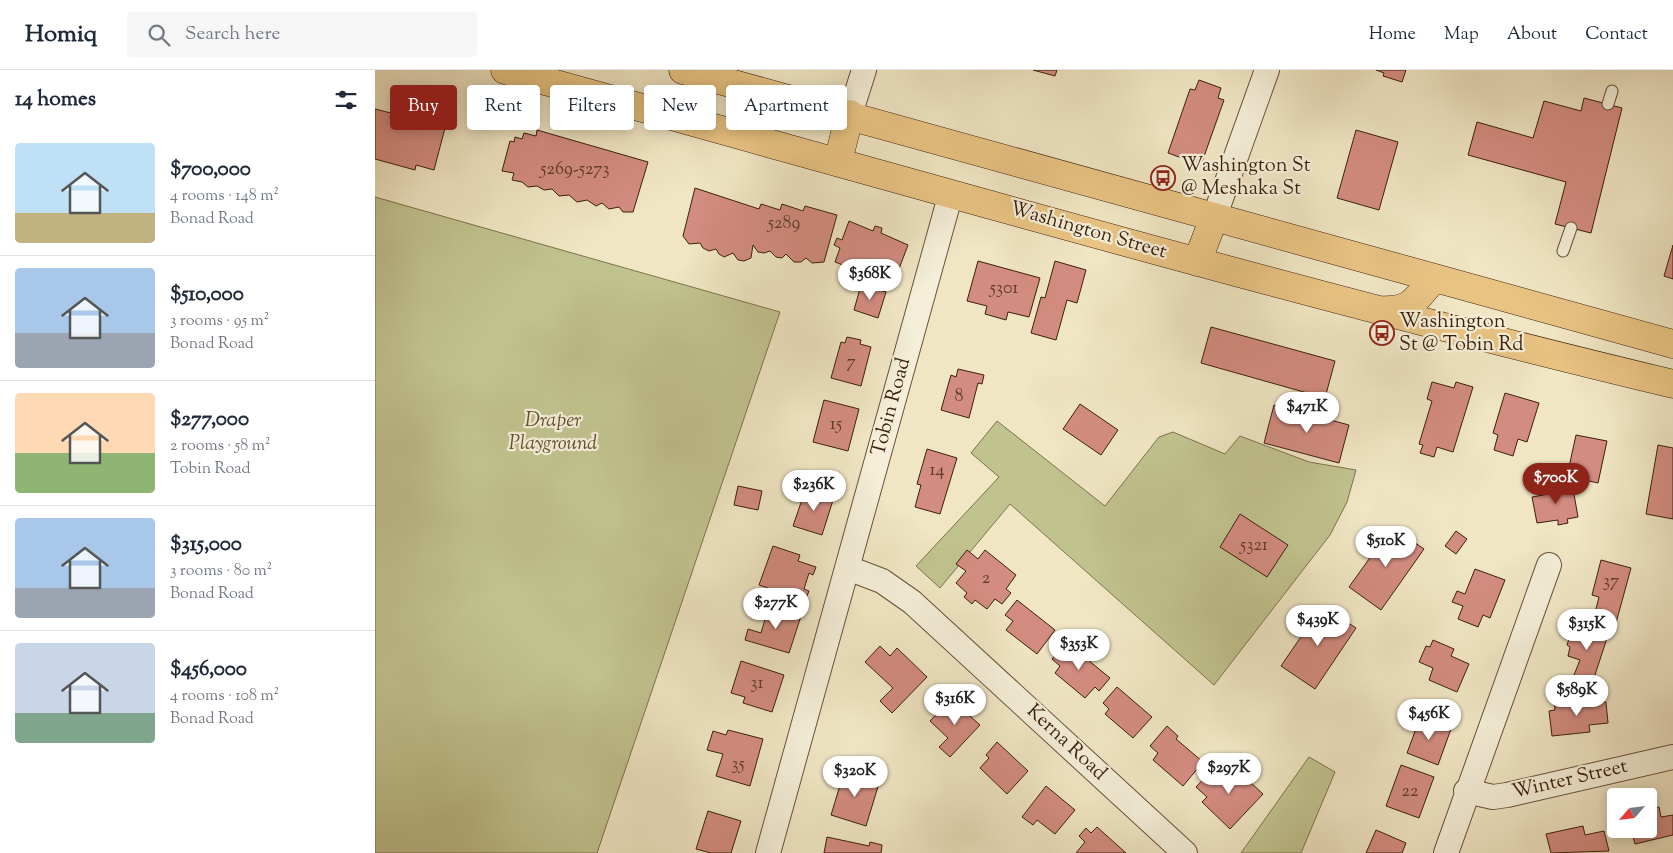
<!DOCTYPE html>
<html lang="en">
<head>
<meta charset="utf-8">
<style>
	:root { --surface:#fff; --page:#f6f6f7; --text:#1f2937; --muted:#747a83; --line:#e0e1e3; --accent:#8f2418 }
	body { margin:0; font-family:"Sorts Mill Goudy",serif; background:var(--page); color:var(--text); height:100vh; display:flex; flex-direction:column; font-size:19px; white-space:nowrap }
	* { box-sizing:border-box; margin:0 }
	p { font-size:16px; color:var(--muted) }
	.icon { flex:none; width:28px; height:28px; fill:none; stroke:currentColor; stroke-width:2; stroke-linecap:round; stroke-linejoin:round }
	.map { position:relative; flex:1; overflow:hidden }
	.side { display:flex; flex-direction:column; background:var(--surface); width:375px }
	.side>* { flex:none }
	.top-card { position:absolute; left:15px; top:15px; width:475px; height:45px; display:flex; gap:10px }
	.needle { width:32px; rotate:242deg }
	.buttons { position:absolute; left:1232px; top:718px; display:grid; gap:10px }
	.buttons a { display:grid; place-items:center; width:50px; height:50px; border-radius:5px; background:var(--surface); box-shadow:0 2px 12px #0003; font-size:25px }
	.price { position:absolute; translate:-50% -42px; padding:0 11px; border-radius:18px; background:#fff; color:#222; font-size:16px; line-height:32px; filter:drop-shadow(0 1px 2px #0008) }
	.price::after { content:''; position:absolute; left:50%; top:30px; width:15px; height:11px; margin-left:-8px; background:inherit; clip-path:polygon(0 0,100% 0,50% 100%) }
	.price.current { background:var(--accent); color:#fff }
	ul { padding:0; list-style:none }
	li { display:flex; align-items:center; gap:15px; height:125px; padding:0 15px }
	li+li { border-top:1px solid var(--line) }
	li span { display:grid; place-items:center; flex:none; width:140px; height:100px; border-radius:5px; color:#555 }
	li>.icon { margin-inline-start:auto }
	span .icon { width:60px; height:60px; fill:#fffc; stroke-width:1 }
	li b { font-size:21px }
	h2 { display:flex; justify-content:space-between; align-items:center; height:60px; padding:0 15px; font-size:21px }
	.chip { padding:0 18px; border-radius:5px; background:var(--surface); box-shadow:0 2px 12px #0003; font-size:18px; line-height:45px }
	.chip.current { background:var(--accent); color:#fff }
	header { display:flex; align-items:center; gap:30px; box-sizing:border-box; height:70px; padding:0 25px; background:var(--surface); border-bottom:1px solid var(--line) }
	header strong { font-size:24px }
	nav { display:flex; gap:28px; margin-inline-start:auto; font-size:18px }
	.search { width:350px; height:45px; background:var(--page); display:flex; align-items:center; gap:12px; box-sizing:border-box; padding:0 18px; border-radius:5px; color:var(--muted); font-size:19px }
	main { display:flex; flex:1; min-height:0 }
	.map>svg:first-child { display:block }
	.green { fill:#c1c38f; stroke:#7e714e }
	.building { fill:#d38c81; stroke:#3a1f0c }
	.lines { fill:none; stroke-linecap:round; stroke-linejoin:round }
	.lane-casing { stroke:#68513a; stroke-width:13 }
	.street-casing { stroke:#68513a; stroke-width:26 }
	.primary-casing { stroke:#3a1f0c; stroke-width:29 }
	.lane { stroke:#f5efd9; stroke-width:11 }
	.street { stroke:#f5efd9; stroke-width:24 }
	.primary { stroke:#e8c382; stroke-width:28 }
	.labels { text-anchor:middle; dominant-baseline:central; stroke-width:4.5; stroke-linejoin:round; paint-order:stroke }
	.number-label { font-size:18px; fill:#603a29 }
	.poi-label { font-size:20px; fill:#3a1f0c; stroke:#f5efd9; text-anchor:start }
	.street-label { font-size:20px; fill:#3a1f0c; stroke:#f5efd9 }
	.park-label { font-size:20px; font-style:italic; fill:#625033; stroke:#f5efd9 }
</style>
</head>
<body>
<header>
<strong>Homiq</strong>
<div class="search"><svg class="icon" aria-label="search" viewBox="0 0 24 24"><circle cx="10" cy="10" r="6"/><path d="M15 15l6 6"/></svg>Search here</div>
<nav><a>Home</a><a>Map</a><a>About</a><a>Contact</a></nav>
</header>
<main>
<section class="side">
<h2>14 homes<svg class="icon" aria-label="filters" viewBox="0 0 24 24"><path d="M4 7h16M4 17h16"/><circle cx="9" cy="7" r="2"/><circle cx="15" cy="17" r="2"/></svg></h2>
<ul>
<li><span style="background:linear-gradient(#bfe0f5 70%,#c2b280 0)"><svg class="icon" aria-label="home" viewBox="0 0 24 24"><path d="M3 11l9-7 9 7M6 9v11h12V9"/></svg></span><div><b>$700,000</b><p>4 rooms · 148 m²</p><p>Bonad Road</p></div></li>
<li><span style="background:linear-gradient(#a9c7e8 65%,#9aa5b1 0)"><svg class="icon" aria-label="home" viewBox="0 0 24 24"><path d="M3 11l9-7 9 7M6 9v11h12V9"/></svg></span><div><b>$510,000</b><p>3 rooms · 95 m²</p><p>Bonad Road</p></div></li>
<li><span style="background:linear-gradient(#ffd9b3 60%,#8fb573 0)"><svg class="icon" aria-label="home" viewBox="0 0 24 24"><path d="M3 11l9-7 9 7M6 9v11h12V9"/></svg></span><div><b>$277,000</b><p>2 rooms · 58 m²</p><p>Tobin Road</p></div></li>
<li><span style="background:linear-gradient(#a9c7e8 70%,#9aa5b1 0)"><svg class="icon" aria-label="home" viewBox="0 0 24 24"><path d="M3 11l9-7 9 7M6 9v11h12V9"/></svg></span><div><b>$315,000</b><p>3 rooms · 80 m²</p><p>Bonad Road</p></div></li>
<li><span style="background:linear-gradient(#c9d6e8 70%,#7fa58c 0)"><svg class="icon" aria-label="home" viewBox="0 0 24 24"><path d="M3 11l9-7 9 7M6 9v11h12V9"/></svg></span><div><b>$456,000</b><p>4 rooms · 108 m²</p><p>Bonad Road</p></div></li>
</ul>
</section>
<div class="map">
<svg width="1298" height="783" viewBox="0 0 1298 783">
	<rect width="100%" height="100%" fill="#f0e6c4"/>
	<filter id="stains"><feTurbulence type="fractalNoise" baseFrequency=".004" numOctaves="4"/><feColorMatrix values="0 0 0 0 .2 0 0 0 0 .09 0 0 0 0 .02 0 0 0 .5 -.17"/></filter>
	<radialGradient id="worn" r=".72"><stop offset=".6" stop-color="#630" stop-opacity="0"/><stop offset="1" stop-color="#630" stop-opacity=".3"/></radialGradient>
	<path class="green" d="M0 127 405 242 222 783H0Z
		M622 351 730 436 784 367 798 362 850 384 865 366 934 392 981 400 972 432 955 465 839 615 635 434 565 518 541 496 624 407 596 383Z
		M934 687 960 702 926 783H866Z"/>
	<path class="building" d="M658 0H682L680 6Z
		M1001 0H1031L1027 12 1008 6 1009 3Z
		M824 10 846 18 843 28 849 30 826 95 793 83 815 19 820 20Z
		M1209 28 1247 38 1216 163 1180 154 1191 112 1093 85 1102 52 1158 68 1169 31 1206 41Z
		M0 39 16 43 15 48 33 53 34 48 51 53 52 49 71 54 59 100 41 95 40 100 0 89Z
		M162 60 273 92 258 142H248L244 137 234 139 227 133 221 136 212 130 202 132 194 125 184 126 177 119 169 120 162 116 153 117 147 112 137 110 139 103 127 101 135 71 139 72 140 67 147 69 149 63 161 66Z
		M981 60 1023 72 1004 140 962 128Z
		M320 118 384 139 386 134 405 140 407 134 428 141 430 136 462 145 449 192 437 193 431 188 426 192H419L411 184 407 188 401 187 395 181 389 183 383 182 378 175 376 188 369 191 363 190 358 183 349 187 344 184 341 179 334 181 328 178 325 173 314 174 308 166Z
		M474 151 498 161 500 156 507 158 506 163 533 175 519 212 484 199 481 208 473 206 476 198 460 192 465 178 459 175 462 168 467 170Z
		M1298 175V209L1289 206Z
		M603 191 665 208 654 247 633 242 631 250 610 244 612 236 592 231Z
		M680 191 711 200 702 233 692 230 681 270 656 263 666 227 670 228Z
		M486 215 511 222 503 248 479 240Z
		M836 257 960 291 950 328 826 293Z
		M472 267 486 270 485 274 496 277 486 316 456 308 466 272 470 273Z
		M583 299 609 305 607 314 603 313 594 348 566 340 576 305 581 307Z
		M1057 312 1079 318 1081 312 1098 317 1078 382 1062 377 1059 387 1045 383 1048 375 1044 374 1057 331 1052 329Z
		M1130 323 1164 333 1152 372 1143 369 1138 386 1119 380 1123 365 1118 363Z
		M449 330 484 339 473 381 438 372Z
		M705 334 743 360 726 385 688 359Z
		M899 335 974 355 964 393 889 373Z
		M1201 365 1232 371 1223 413 1192 406Z
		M1283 375 1298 378V449L1271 444Z
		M552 379 582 388 565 444 540 437 546 415 542 414Z
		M1197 413 1203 447 1192 449 1193 453 1183 455V450L1162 453 1157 427 1179 423 1178 416Z
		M363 416 387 421 383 440 359 435Z
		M431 418 459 427 447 465 418 456Z
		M865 444 913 475 892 507 845 477Z
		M1017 457 1049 479 1006 540 974 517Z
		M1081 461 1092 469 1081 484 1070 476Z
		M398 476 425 485 423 491 441 497 438 505 434 503 429 519 434 521 430 531 384 515Z
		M592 480 603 489 610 480 641 505 631 519 636 523 627 534 620 529 612 539 600 530 597 534 589 527 592 523 581 513 591 501 581 494Z
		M1226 490 1256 498 1241 553 1219 547 1224 527 1217 525Z
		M1100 499 1130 510 1115 548 1108 545 1103 557 1083 549 1088 536 1077 532 1082 521 1090 524Z
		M642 530 680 560 662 584 631 560 638 551 630 545Z
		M394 536 426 546 414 583 370 570 373 559 386 563Z
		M947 536 981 558 940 619 906 596Z
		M1204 555 1233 565 1218 611 1199 605 1205 590 1193 586 1195 577 1192 575 1195 566 1199 567Z
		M1058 570 1079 579 1076 586 1094 594 1082 622 1054 610 1058 598 1044 592 1051 576 1055 577Z
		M691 572 735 608 724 621 720 617 710 628 680 603 685 596 677 589Z
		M505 576 515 586 522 578 552 607 517 643 505 631 518 618 490 592Z
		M366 591 409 605 397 642 368 633 370 627 356 623Z
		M742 617 777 647 758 668 730 644 734 639 728 633Z
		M1219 627 1220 633 1231 632 1233 653 1214 655 1215 662 1177 666 1174 641 1180 640 1179 631 1193 630 1194 635 1211 633 1210 628Z
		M576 629 588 640 591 636 598 642 595 646 605 655 575 687 564 677 573 668 555 651Z
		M1045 648 1076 659 1063 695 1032 683Z
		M792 656 803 666 801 669 828 692 808 716 778 690 783 683 775 676Z
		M353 660 388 669 375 716 341 706 348 684 332 680 338 661 351 665Z
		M622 672 653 701 632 724 605 698 614 688 611 685Z
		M1026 695 1059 707 1044 748 1011 736Z
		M841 696 852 707 860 698 888 724 855 759 827 732 832 727 821 717Z
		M470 699 505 710 491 756 456 745Z
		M671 716 700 740 680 764 662 750 658 755 647 747Z
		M1284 737 1286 747 1298 745V765L1260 774 1256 759H1274V739Z
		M333 741 366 751 356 783H336L321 779Z
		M1208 756 1210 765 1229 761 1234 781 1176 783 1171 764Z
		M722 757 751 783H701L710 772 704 766 711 758 716 763Z
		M1001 760 1031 773 1027 783H991Z
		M452 767 494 776 495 772 507 775 506 783H449Z"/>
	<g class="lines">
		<defs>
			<path id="lane" d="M1233 34 1237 21
				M1188 181 1196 158"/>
			<path id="street" d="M475 44 489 0
				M839 148 892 0
				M473 498 507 511 537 532 810 783
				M1091 721 1118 727 1132 725 1298 687
				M393 783 576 123
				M1071 783 1174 495"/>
			<path id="primary" d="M130 0C519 107 906 220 1298 314
				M308 0 1298 274
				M463 91 475 44
				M822 192 839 148
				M1004 240C1039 242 1039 229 1060 208"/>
		</defs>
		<use href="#lane" class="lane-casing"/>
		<use href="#street" class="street-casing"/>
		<use href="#primary" class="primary-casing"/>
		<use href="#lane" class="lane"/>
		<use href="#street" class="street"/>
		<use href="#primary" class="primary"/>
	</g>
	<defs>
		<symbol id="bus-ring" viewBox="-11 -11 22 22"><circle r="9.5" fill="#f5efd9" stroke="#8f2418" stroke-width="1.5"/><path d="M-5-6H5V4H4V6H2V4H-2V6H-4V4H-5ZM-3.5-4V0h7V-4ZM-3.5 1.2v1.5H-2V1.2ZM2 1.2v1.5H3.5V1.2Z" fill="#8f2418"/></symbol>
	</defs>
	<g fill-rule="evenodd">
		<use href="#bus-ring" x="774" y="94" width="28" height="28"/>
		<use href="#bus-ring" x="993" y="249" width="28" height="28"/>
	</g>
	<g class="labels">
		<g class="number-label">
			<text x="200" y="100">5269-5273</text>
			<text x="409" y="154">5289</text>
			<text x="629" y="219">5301</text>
			<text x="476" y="293">7</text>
			<text x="584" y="327">8</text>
			<text x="461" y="355">15</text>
			<text x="562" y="401">14</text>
			<text x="879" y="476">5321</text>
			<text x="611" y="509">2</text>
			<text x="1236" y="512">37</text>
			<text x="382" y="614">31</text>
			<text x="363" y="695">35</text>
			<text x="1035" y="722">22</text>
		</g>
		<g class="poi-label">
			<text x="806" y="96">Washington St<tspan x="806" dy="23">@ Meshaka St</tspan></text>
			<text x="1024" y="252">Washington<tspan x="1024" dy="23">St @ Tobin Rd</tspan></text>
		</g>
		<g class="street-label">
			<text transform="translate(713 161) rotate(16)">Washington Street</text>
			<text transform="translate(517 337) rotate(-75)">Tobin Road</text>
			<text transform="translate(691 673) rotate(43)">Kerna Road</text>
			<text transform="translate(1195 710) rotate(-13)">Winter Street</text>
		</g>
		<g class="park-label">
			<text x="178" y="351">Draper<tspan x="178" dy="23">Playground</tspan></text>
		</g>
	</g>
	<rect width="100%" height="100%" filter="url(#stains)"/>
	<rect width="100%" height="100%" fill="url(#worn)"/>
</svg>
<div class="buttons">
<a><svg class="needle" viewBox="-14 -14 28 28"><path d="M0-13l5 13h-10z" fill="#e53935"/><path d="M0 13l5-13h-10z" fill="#747a83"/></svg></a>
</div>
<b class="price" style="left:495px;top:231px">$368K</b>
<b class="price" style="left:932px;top:364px">$471K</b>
<b class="price current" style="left:1181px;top:435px">$700K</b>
<b class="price" style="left:439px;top:442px">$236K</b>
<b class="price" style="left:1011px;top:498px">$510K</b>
<b class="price" style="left:401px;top:560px">$277K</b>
<b class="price" style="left:943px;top:577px">$439K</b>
<b class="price" style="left:1212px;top:581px">$315K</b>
<b class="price" style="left:704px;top:601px">$353K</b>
<b class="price" style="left:1202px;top:647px">$589K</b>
<b class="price" style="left:580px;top:656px">$316K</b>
<b class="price" style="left:1054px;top:671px">$456K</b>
<b class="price" style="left:854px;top:725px">$297K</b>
<b class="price" style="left:480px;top:728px">$320K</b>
<div class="top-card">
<a class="chip current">Buy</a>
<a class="chip">Rent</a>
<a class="chip">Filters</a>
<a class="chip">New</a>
<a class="chip">Apartment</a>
</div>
</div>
</main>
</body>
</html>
